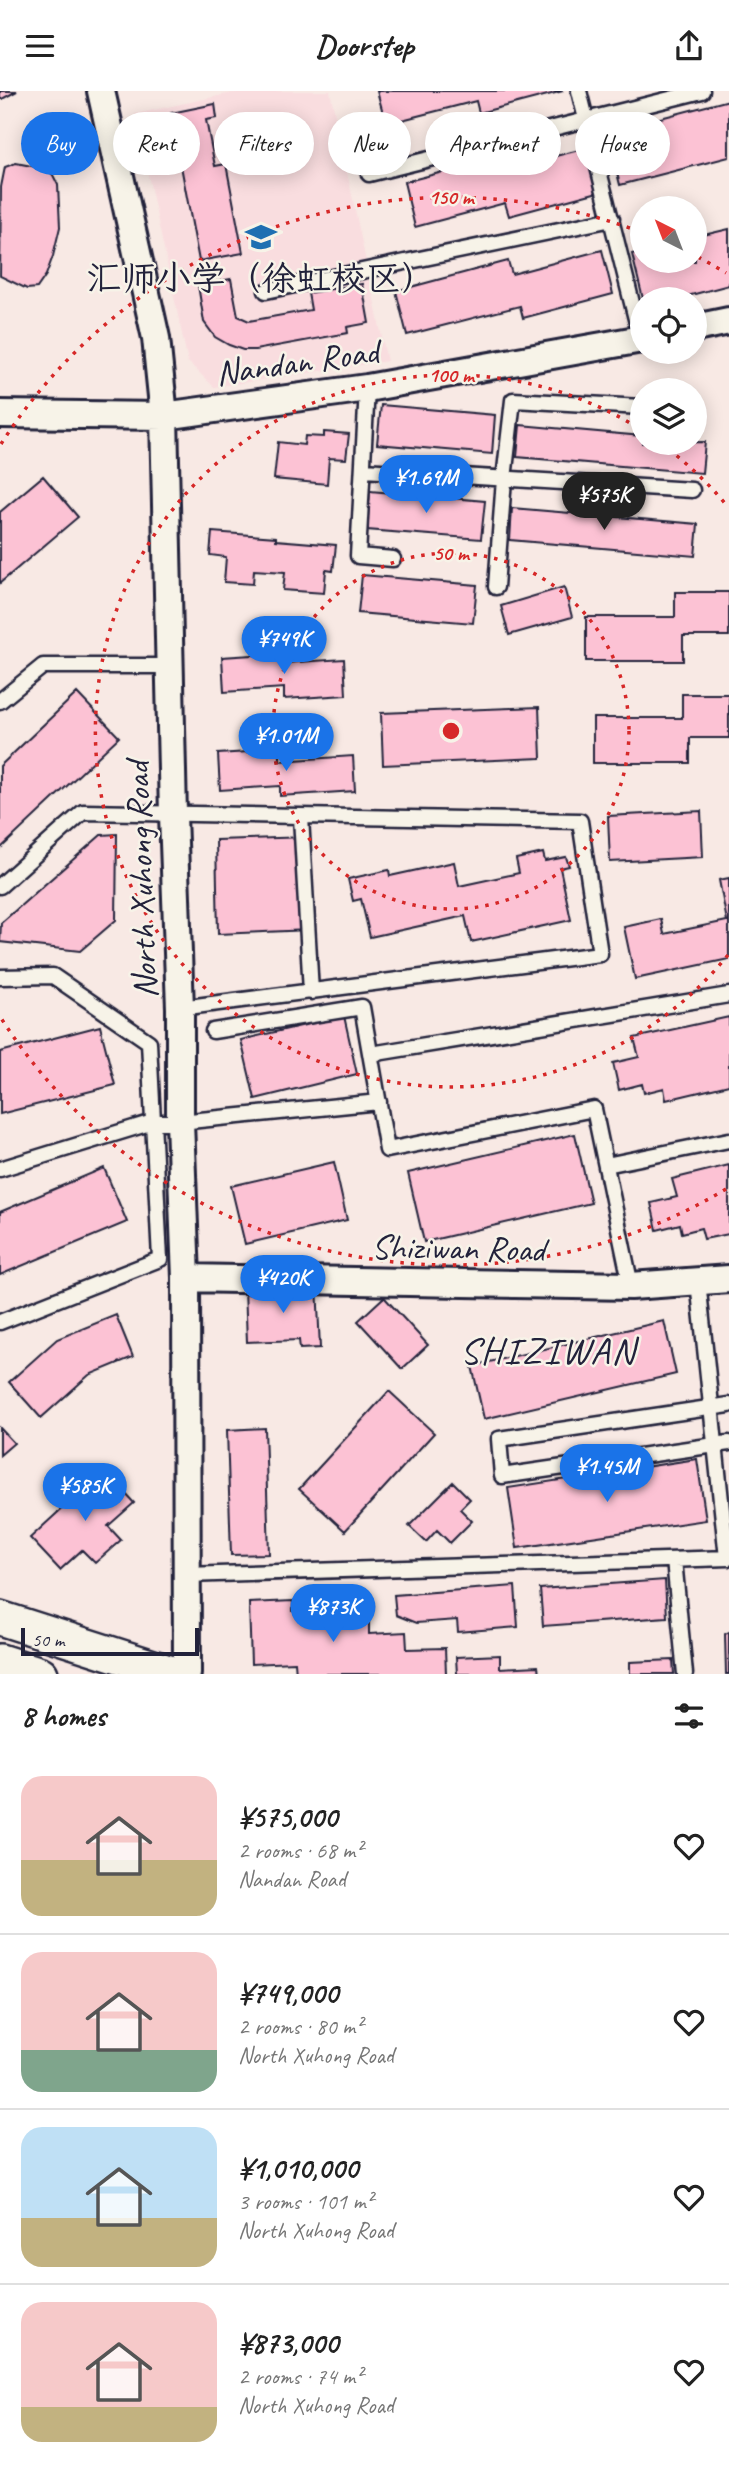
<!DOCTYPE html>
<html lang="en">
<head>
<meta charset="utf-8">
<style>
	:root { --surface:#fff; --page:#f6f6f6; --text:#222; --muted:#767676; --line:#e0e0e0; --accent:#1a73e8 }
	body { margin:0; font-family:Caveat,"LXGW WenKai TC",sans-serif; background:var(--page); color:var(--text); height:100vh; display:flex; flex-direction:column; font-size:26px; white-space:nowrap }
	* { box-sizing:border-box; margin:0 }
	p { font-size:23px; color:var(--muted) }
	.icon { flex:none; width:38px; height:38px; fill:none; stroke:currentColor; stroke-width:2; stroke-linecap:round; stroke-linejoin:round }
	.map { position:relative; height:1583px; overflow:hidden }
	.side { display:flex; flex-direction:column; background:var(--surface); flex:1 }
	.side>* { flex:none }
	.guide { position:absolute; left:21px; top:21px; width:688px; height:63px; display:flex; gap:14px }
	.needle { width:46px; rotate:318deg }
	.buttons { position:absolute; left:630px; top:105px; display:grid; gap:14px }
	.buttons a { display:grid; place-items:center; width:77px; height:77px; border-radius:50%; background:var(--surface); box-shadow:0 4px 18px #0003; font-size:35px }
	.scale { position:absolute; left:21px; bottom:18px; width:178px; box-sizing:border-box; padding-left:7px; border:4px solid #22223b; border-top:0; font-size:19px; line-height:24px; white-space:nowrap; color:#22223b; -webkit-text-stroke:5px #f7f3e8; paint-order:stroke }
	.price { position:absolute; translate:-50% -60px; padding:0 16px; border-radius:24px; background:var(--accent); color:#fff; font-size:23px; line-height:46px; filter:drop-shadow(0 2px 4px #0008) }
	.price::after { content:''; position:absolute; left:50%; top:42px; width:21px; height:16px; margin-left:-10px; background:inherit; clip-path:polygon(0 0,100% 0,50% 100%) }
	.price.selected { background:#222; color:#fff }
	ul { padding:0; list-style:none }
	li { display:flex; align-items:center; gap:21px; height:175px; padding:0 21px }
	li+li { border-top:2px solid var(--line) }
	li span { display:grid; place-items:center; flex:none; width:196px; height:140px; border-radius:21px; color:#555 }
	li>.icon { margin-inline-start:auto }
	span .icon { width:84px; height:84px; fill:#fffc; stroke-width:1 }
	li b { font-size:30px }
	h2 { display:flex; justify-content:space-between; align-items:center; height:84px; padding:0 21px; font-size:30px }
	.chip { padding:0 24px; border-radius:32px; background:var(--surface); box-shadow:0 4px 18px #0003; font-size:24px; line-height:63px }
	.chip.selected { background:var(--accent); color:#fff }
	header { display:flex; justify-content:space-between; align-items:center; height:91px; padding:0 21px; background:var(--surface); font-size:32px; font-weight:600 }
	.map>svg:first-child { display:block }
	.built { fill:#f9dddf }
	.building { fill:#fcc2d4; stroke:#22223b; stroke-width:2 }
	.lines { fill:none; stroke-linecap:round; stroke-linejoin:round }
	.service-casing { stroke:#22223b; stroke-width:19 }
	.minor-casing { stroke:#22223b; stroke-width:32 }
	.tertiary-casing { stroke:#22223b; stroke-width:38 }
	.service { stroke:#f7f3e8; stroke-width:14 }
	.minor { stroke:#f7f3e8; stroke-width:26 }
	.tertiary { stroke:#f7f3e8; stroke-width:33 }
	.ring { fill:none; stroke:#d62828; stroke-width:3.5; stroke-dasharray:3.5 7 }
	.labels { text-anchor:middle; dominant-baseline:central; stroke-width:5; stroke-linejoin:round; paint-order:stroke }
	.poi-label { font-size:35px; fill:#22223b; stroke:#f7f3e8 }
	.street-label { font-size:35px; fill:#22223b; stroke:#f7f3e8 }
	.quarter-label { font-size:38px; letter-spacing:2px; fill:#22223b; stroke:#f7f3e8 }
	.centre { fill:#d62828; stroke:#f7f3e8; stroke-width:3.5 }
	.ring-label { font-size:21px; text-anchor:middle; font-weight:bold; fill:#d62828; stroke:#f7f3e8; stroke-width:5; stroke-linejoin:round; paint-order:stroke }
</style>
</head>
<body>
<header><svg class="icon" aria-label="menu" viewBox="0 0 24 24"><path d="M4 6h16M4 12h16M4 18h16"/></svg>Doorstep<svg class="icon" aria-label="share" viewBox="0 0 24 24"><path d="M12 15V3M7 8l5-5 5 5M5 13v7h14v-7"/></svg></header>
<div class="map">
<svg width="729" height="1583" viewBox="0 0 729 1583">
	<rect width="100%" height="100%" fill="#f8e9e4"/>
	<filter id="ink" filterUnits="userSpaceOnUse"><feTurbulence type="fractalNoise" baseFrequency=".0143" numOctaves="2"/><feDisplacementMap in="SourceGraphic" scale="14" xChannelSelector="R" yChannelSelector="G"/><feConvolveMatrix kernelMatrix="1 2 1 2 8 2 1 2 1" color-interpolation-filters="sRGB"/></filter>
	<g filter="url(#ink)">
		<path class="built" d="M241 0H330L387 270 214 296 188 271 135 23Z"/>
		<path class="building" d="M0 0H17L2 8H0Z
			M377 0H563L479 22 476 10 386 33Z
			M729 9V66L620 94 607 41Z
			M215 13 217 27 206 29 215 75 226 73 243 162 199 170 171 22Z
			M587 57 598 101 509 125 505 112 415 136 404 91 494 68 497 80Z
			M16 72 47 78 53 84 58 94 60 136 53 165 46 184 37 197 27 198 0 185 1 96 5 76Z
			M729 138V194L676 208H643L632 163 642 160V170H695V146Z
			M602 159 613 203 523 227 520 215 407 244 396 200 508 170 512 183Z
			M231 188 238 225 249 230 311 219 308 202 362 193 369 232 347 236 348 242 255 259H243L229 254 215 246 204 231 198 194Z
			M381 314 495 324 492 363 377 353Z
			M520 334 642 345V352L705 351 702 382 517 366Z
			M324 341 349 343 346 368 329 367 327 393 274 388 278 351 304 354 305 345 324 346Z
			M43 385 78 426 0 492V421Z
			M370 400 485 410 481 448 367 439Z
			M512 417 698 433 695 465 510 449Z
			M212 441 276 446V449L336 454 333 480 326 479 324 502 283 499 285 481 254 479 253 493 224 491 226 466 210 464Z
			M362 484 477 494 473 532 358 522Z
			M564 496 572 526 509 544 501 515Z
			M675 501H729V545H683V570H586V526H675Z
			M284 562V572L344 568 346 604 284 608V597L224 601 222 566Z
			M77 602 119 646 0 758V675Z
			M682 603H729V647H690V672H593V627H682Z
			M539 616 541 667 383 674 381 622Z
			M280 659V670L353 665 355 700 280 705V695L220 699 218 663Z
			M701 720 703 766 610 771 608 725Z
			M117 743 116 829 80 860 0 851 1 832 101 744Z
			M308 746 310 839 218 843 216 749Z
			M543 762 545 770 566 766 569 775 560 777 571 829 471 851 465 825 370 846 361 808 353 810 348 788 389 779 390 785 454 771 459 795 519 782 516 768Z
			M729 787V868L635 888 624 836 661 828 664 843 727 830 719 789Z
			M344 925 357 983 255 1008 241 949Z
			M729 926V994L666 1009 664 997 644 1002 642 993 619 999 613 972 639 966 634 947Z
			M100 935 115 994 0 1023V961Z
			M575 1043 591 1112 424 1151 408 1082Z
			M334 1071 347 1129 245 1153 231 1095Z
			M729 1074V1143L704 1148 701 1137 682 1142 680 1133 657 1139 651 1112 677 1106 672 1088Z
			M104 1077 127 1131 0 1184V1121Z
			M317 1194 320 1257 300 1258 299 1249 247 1251 245 1197Z
			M384 1206 428 1254 402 1278 358 1230Z
			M116 1224 133 1266 89 1284 41 1327 9 1291 57 1248Z
			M664 1230 676 1283 484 1328 472 1275Z
			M389 1300 434 1342 345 1440 299 1398Z
			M0 1337 14 1352 0 1364Z
			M265 1337 269 1463 231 1464 227 1339Z
			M697 1368 706 1429 517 1457 508 1397Z
			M104 1379 134 1412 108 1435 121 1449 95 1472 82 1459 60 1479 30 1447Z
			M453 1391 470 1408 460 1418 472 1430 450 1452 437 1439 426 1451 409 1435Z
			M665 1489 667 1526 543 1535 540 1498Z
			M515 1495 518 1536 458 1541 457 1529 416 1532 396 1524 394 1504Z
			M293 1510V1520L331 1519V1531L369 1529V1543L406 1541 407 1558 445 1557 446 1583H296L295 1571 251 1573 249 1512Z
			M729 1541V1583H726L725 1543Z
			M500 1564V1577L538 1575 539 1583H457L456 1566Z
			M673 1569 674 1583H630V1571Z"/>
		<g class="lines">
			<defs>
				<path id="service" d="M579 0 641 248
					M369 83 702 0
					M266 200 612 128
					M367 297 358 465 393 468
					M364 379 692 399
					M496 496 504 388 513 309 642 316
					M0 610 43 575H170
					M301 726 311 901
					M0 795 83 721 580 730 600 863 180 917
					M0 886 53 885 149 951 160 1168 0 1231
					M213 940 362 916 387 1059 594 1018 631 1195
					M371 963 729 904
					M606 1074 729 1049
					M0 1078 153 1031H180L379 1011
					M698 1190 727 1467
					M729 1314 499 1348 502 1385 729 1352
					M674 1469 685 1583
					M186 1484 729 1467"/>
				<path id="minor" d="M101 0 156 247 164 325 173 724 180 917V1031L186 1187 187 1583
					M695 237 729 230
					M0 323 164 325 367 297 642 248
					M186 1187 631 1195 729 1188"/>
				<path id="tertiary" d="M0 1527 175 1583
					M0 1570 41 1583"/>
			</defs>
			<use href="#service" class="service-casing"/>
			<use href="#minor" class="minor-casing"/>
			<use href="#tertiary" class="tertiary-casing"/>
			<use href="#service" class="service"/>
			<use href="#minor" class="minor"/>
			<use href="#tertiary" class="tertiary"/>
		</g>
	</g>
	<g class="ring">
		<circle cx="451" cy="640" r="178"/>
		<path d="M728 864A356 356 0 1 1 640 338M660 352A356 356 0 0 1 728 416"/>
		<path d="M726 1098A534 534 0 0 1 1 927M1 353A534 534 0 0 1 638 140M698 166A534 534 0 0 1 726 182"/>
	</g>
	<defs>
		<symbol id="school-bare" viewBox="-9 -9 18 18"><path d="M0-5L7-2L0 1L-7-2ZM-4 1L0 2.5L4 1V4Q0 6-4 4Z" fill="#1f6fb2" stroke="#f7f3e8" stroke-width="2.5" paint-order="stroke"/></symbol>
	</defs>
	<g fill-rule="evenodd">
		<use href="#school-bare" x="239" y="124" width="44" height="44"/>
	</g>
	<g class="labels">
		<g class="poi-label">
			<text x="261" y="187">汇师小学（徐虹校区）</text>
		</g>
		<g class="street-label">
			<text transform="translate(297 271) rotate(-8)">Nandan Road</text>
			<text transform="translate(141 789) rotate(-92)">North Xuhong Road</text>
			<text transform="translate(458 1157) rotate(1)">Shiziwan Road</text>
		</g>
		<g class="quarter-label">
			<text x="548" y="1259">SHIZIWAN</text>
		</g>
	</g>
	<circle cx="451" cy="640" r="10" class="centre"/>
	<g class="ring-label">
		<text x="451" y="113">150 m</text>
		<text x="451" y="291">100 m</text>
		<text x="451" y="469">50 m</text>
	</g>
</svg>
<div class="buttons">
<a><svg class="needle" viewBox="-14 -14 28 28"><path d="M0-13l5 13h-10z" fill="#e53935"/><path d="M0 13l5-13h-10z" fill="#767676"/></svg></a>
<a><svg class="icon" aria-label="locate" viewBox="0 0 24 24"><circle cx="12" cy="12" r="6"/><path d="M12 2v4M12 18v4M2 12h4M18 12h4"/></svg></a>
<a><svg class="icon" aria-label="layers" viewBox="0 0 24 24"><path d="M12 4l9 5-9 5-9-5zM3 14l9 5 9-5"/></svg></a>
</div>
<div class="scale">50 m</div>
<b class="price" style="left:426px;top:424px">¥1.69M</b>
<b class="price selected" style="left:604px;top:441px">¥575K</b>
<b class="price" style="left:284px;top:585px">¥749K</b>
<b class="price" style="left:286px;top:682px">¥1.01M</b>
<b class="price" style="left:283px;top:1224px">¥420K</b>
<b class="price" style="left:607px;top:1413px">¥1.45M</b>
<b class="price" style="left:85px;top:1432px">¥585K</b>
<b class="price" style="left:333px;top:1553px">¥873K</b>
<div class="guide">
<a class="chip selected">Buy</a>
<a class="chip">Rent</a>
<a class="chip">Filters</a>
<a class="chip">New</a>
<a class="chip">Apartment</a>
<a class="chip">House</a>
</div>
</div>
<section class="side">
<h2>8 homes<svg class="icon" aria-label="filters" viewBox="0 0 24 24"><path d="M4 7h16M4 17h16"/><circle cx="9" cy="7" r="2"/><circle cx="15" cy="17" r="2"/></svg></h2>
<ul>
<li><span style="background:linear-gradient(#f6c9c9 60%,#c2b280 0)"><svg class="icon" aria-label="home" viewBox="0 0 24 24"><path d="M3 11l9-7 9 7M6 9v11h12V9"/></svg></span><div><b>¥575,000</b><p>2 rooms · 68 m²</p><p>Nandan Road</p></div><svg class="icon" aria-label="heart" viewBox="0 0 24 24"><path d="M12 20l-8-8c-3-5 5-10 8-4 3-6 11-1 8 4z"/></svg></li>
<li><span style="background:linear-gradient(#f6c9c9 70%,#7fa58c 0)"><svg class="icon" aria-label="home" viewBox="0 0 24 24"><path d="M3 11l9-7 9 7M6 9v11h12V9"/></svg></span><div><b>¥749,000</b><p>2 rooms · 80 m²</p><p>North Xuhong Road</p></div><svg class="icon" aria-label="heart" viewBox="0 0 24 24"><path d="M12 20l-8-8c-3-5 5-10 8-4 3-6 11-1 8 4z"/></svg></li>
<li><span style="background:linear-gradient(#bfe0f5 65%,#c2b280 0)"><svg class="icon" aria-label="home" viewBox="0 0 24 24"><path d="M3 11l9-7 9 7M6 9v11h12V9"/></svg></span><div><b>¥1,010,000</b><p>3 rooms · 101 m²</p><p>North Xuhong Road</p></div><svg class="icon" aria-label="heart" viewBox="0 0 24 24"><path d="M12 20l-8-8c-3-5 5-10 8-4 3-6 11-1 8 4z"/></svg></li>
<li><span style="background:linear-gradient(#f6c9c9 75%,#c2b280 0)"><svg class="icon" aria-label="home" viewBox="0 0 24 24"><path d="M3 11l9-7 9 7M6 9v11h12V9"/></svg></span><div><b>¥873,000</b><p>2 rooms · 74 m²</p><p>North Xuhong Road</p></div><svg class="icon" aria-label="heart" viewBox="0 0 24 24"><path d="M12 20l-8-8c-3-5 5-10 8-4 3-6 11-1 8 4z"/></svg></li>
</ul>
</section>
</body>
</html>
